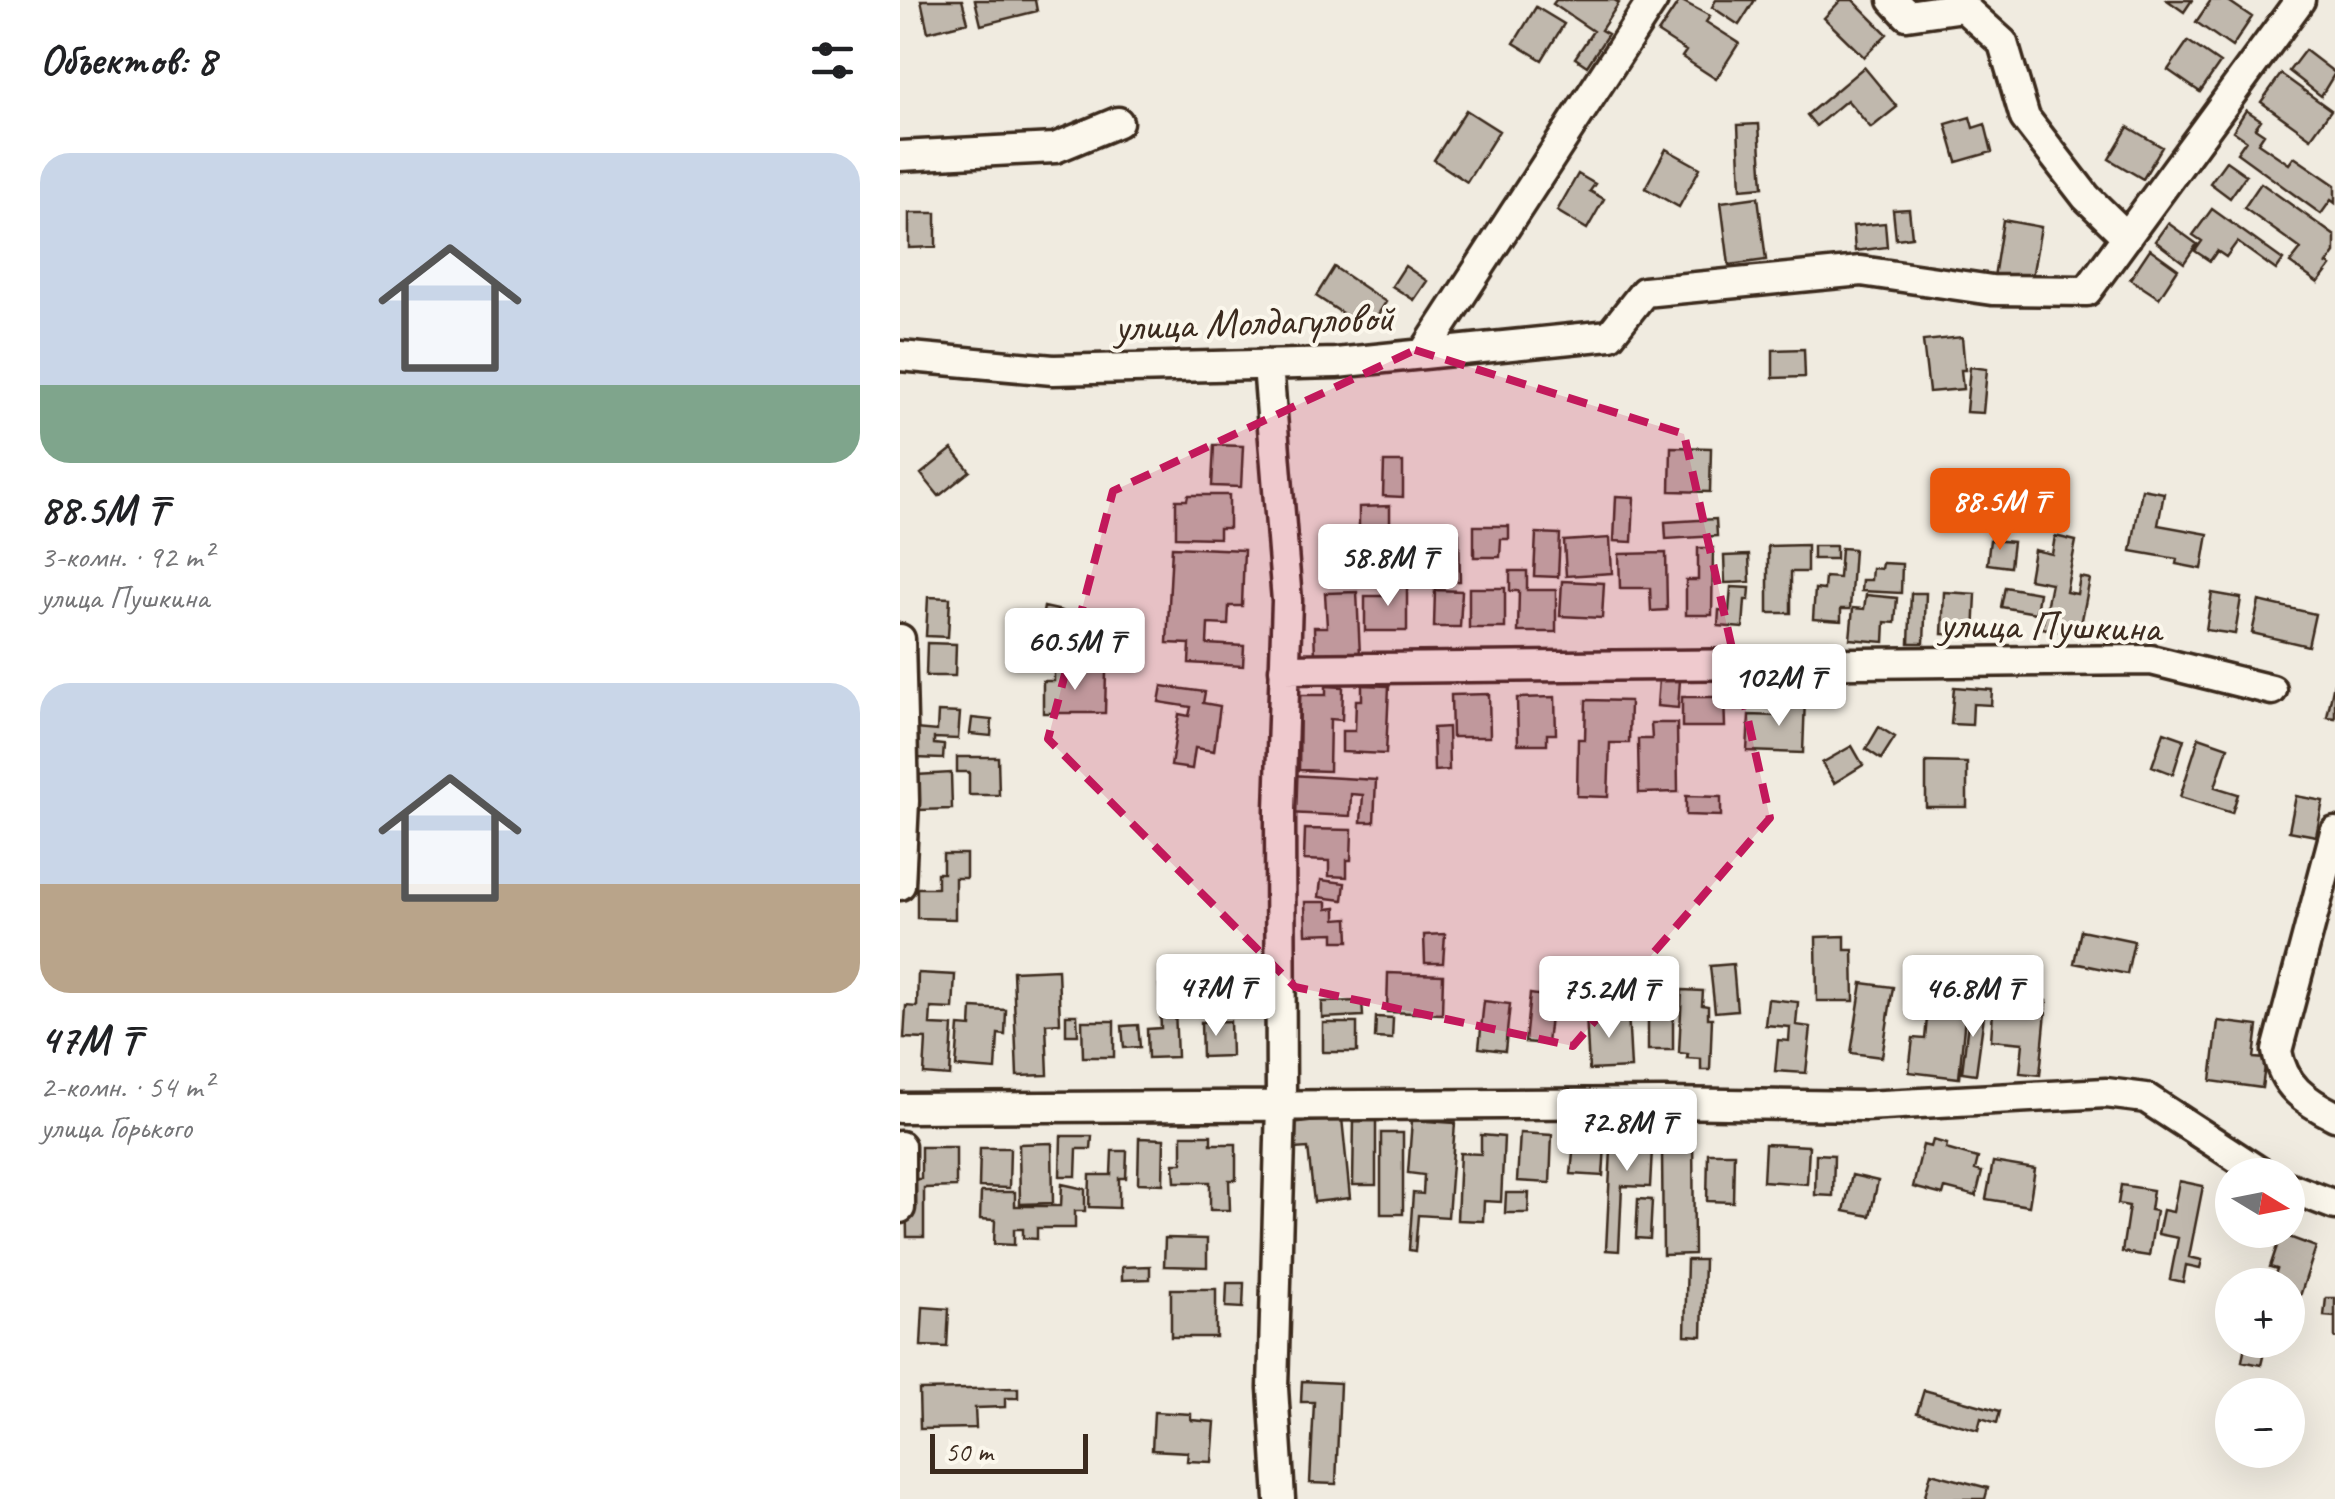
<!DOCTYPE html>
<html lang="ru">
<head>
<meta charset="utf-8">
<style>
	:root { --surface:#fff; --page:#f6f6f6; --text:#202124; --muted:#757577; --accent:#ea580c }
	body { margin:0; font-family:Caveat,sans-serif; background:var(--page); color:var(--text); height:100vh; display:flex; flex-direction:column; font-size:38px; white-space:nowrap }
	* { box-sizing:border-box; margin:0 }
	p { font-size:32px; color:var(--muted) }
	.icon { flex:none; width:55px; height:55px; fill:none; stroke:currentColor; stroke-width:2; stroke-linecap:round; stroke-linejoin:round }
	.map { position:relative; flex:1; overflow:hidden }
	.side { display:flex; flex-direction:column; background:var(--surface); width:900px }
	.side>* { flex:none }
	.needle { width:65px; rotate:100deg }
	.buttons { position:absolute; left:1315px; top:1158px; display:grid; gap:20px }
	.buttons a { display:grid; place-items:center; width:90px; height:90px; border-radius:50%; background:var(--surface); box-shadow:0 10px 40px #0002; font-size:50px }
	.scale { position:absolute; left:30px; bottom:25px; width:158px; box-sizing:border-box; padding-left:10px; border:5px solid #3b2a1e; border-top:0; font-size:28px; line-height:35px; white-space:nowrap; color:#3b2a1e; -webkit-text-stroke:8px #fbf7ec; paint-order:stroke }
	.price { position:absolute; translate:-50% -85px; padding:0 22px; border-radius:10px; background:#fff; color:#222; font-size:32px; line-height:65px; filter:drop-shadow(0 2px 5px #0008) }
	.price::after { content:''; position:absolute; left:50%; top:60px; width:30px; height:22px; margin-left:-15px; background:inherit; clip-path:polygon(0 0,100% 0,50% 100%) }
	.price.selected { background:var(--accent); color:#fff }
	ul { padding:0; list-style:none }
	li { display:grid; align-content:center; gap:20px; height:530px; padding:0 40px }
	li span { display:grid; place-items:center; height:310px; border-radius:30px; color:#555 }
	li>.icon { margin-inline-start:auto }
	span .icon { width:180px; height:180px; fill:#fffc; stroke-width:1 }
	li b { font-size:42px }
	h2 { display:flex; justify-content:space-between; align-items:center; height:120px; padding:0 40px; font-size:42px }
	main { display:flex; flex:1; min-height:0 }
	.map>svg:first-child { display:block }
	.building { fill:#c0b8ad; stroke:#3b2a1e; stroke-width:2.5 }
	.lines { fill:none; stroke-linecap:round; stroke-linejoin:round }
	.minor-casing { stroke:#3b2a1e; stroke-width:35 }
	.minor { stroke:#fbf7ec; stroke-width:28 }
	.marked { fill:#c2185b; fill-opacity:0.2; stroke:#c2185b; stroke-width:8; stroke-dasharray:20 12; stroke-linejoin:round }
	.labels { text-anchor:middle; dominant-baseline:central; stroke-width:8; stroke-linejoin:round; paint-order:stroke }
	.street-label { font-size:42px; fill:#3b2a1e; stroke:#fbf7ec }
</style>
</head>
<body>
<main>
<section class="side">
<h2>Объектов: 8<svg class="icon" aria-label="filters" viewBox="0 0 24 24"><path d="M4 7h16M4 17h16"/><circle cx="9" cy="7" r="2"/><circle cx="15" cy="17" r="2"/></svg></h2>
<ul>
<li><span style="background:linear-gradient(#c9d6e8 75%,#7fa58c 0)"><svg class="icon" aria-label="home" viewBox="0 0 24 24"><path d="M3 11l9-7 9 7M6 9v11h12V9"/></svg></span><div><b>88.5M ₸</b><p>3-комн. · 92 m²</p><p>улица Пушкина</p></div></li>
<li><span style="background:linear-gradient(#c9d6e8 65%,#b9a48a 0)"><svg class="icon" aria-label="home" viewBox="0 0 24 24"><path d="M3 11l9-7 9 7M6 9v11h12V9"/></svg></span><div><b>47M ₸</b><p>2-комн. · 54 m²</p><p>улица Горького</p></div></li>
</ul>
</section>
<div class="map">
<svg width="1435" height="1499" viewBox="0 0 1435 1499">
	<rect width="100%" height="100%" fill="#f0ebe0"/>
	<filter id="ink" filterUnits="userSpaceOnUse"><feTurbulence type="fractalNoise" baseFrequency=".01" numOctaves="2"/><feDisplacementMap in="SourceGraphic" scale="20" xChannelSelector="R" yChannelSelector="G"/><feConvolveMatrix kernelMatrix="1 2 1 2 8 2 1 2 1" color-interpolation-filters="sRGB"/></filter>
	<g filter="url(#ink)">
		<path class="building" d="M21 0H62L68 22 28 32Z
			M75 0H135L137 11 81 25Z
			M656 0H714L719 3 701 30 708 34 687 66 675 58 693 31 653 4Z
			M780 0 810 16 806 22 839 43 816 79 782 57 786 51 758 33Z
			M816 0H855L839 25 812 7Z
			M941 0H953L987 34 964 57 924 18Z
			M1267 0H1292L1284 12Z
			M1311 0H1327L1352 17 1332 47 1296 22Z
			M636 7 664 24 642 60 614 43Z
			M1288 41 1320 63 1300 92 1268 70Z
			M1405 50 1435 73 1421 96 1389 71Z
			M964 67 997 107 971 128 947 100 916 126 907 115Z
			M1381 74 1431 110 1411 138 1361 102Z
			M566 110 599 131 567 182 534 160Z
			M1346 110 1361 120 1355 128 1364 134 1358 143 1389 164 1394 157 1435 185V203L1431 200 1421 214 1337 153 1346 140 1333 131Z
			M1070 117 1073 128 1085 124 1092 152 1057 162 1046 124Z
			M859 124 863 187 841 189 838 125Z
			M1228 127 1262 147 1243 179 1209 159Z
			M766 149 800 168 779 207 745 188Z
			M1326 161 1346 175 1330 198 1310 183Z
			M678 174 695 184 690 191 704 199 687 229 657 211Z
			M1361 183 1435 236V253L1427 264 1431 266 1418 283 1390 263 1401 249 1344 208Z
			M858 197 866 260 829 265 821 202Z
			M1009 209 1012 237 996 239 993 210Z
			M1312 209 1383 260 1376 270 1337 242 1326 257 1317 251 1310 261 1295 251 1302 241 1293 235Z
			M9 213H36V247L9 248Z
			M1103 220 1141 227 1131 283 1094 277Z
			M985 223 987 247 955 251 953 226Z
			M1268 223 1297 244 1284 263 1255 241Z
			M1250 249 1278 269 1259 298 1230 279Z
			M505 266 527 281 514 300 492 286Z
			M434 267 486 302 468 330 416 296Z
			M1062 337 1065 370H1061L1063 389 1029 392 1023 341Z
			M904 349 905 377 873 378V350Z
			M1070 367 1087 369 1083 413 1066 412Z
			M314 445 343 446 341 487 312 486Z
			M771 447 811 448 810 492 770 491Z
			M52 449 70 471 39 496 21 474Z
			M484 462H503V497L483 496Z
			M1242 489 1264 493 1258 525 1308 534 1302 569 1276 564 1277 559 1231 551Z
			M288 495H329V528H319V538L276 537V500H287Z
			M716 496 734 497 732 542 714 541Z
			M490 506V534H459V507Z
			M816 519 817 536 766 539 765 522Z
			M574 526H609V539H601L600 557H574Z
			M636 533 660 534 658 577 634 576Z
			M559 534 560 581 520 582 519 535Z
			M1155 536 1176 541 1166 592 1177 594 1180 577 1190 579 1179 635 1142 628 1151 583 1129 579 1134 550 1152 554Z
			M710 538 712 573 666 576 664 541Z
			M1090 540 1113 542 1110 567 1087 564Z
			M907 545V572H891V613H868V546Z
			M913 546H936V559H913Z
			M272 547 344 550 342 606H329L328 625 308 624 307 644 344 646 343 666 289 663 290 644 267 643Z
			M798 548H813L812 615H786V580H798Z
			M941 548 954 549 950 609H941V621L913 619 915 589 924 590 925 577 939 578Z
			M766 553 767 610 751 611 750 588H720L719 554Z
			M849 555 850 582 825 583 824 556Z
			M982 563 1002 564 1001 593 961 591 962 580H971L972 568 981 569Z
			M610 571H627V590H656V632H618L619 591H610Z
			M492 576H507V631H465V596H491Z
			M662 581 704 583 702 618 660 616Z
			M831 587 850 588 849 600H845L843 628 818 626 819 610 829 611Z
			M1105 587 1139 593 1136 613 1101 607Z
			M569 588H605V628H569Z
			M535 590 562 591 560 627H534Z
			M457 592 460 655 415 657 414 627H427L425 593Z
			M1044 592 1076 594 1074 635 1042 634Z
			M1011 593H1026L1024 643H1009Z
			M1312 593 1341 598 1335 634 1306 630Z
			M966 595 997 598 995 623 985 622 984 642 950 639 953 608 964 609Z
			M28 597 50 598 48 637 26 636Z
			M1359 601 1415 614 1408 646 1352 633Z
			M144 607 162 611 156 640 165 642 160 666 134 661Z
			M27 643 56 644 55 676H26Z
			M154 671H206L205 713H143V681H154Z
			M1435 678V718L1427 717Z
			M759 679 780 680 778 708 757 706Z
			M462 685 489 686 486 754 442 752V731H455L456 700H462Z
			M262 686 305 692 303 703 320 706 314 751 295 748 292 769 271 766 279 714 289 716 291 707 259 702Z
			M426 686 443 687 442 720 430 719 429 771 399 770 400 695H426Z
			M1054 687 1092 690 1091 705 1073 704 1072 725 1051 724Z
			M589 694 590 737H552L551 695Z
			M655 697 656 734H647V744H618L617 698Z
			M782 697H824L825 727H782Z
			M881 697 905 698 903 753 847 751 849 715 880 716Z
			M686 700 730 701 729 743H710L708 797 677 796 678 739H685Z
			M38 712 60 713 58 739 34 738V744L44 745 43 759 15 758 16 729 37 731Z
			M72 718 92 720 91 736 70 734Z
			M751 723H777L778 792 739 793 738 739H752Z
			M548 727 549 770 534 771 533 728Z
			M979 727 995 737 981 759 966 749Z
			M1264 732 1284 739 1273 774 1252 766Z
			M1299 737 1328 747 1315 787 1338 794 1332 813 1280 797Z
			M952 746 963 765 934 783 922 763Z
			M57 757H98L99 795H69V772H57Z
			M1026 762 1067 763V807H1026Z
			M51 773 52 809 18 810 16 775Z
			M391 775 476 780 474 822H461L463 795 451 794 450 816 388 813Z
			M786 796 821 797V816L786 815Z
			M1396 796 1423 801 1416 836 1389 831Z
			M405 829 452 830 451 860H447V877L429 876V861L404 860Z
			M43 854H66V878H55V919L17 918V888H37V873H43Z
			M421 880 445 883 443 900 419 897Z
			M405 902H427V909L436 908V919L448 918 449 941H434V933L406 934Z
			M1181 930 1234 941 1227 974 1174 963Z
			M545 934 543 963H525L524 935Z
			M945 936V950H953L954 1001H917L916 937Z
			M1051 958 1075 963 1072 978 1048 974Z
			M833 964 837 1010 815 1012 810 966Z
			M723 965V997H711V984L691 985V966Z
			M158 969 160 1023 146 1024 148 1075 117 1076 113 971Z
			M18 973 55 975 53 1009 31 1008 30 1025 53 1026 50 1076 24 1074 26 1039 4 1038 6 1006 17 1007Z
			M488 973 543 975 542 1014 487 1012Z
			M753 975H773V1050H748V1009H753Z
			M962 983 993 987 982 1057 951 1053Z
			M259 985H274L277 1057 248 1058 247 1029 261 1028Z
			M337 987 338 1004 306 1006 305 989Z
			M782 990 803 991 802 1005 808 1006V1018H812L810 1070H801V1059L787 1058 788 1054 779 1053Z
			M630 994 652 997 647 1044 625 1042Z
			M1094 996 1147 1001 1140 1075 1120 1073 1123 1043 1091 1040Z
			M868 999 898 1002 896 1025 911 1027 906 1073 875 1071 878 1040 889 1041 890 1027 865 1025Z
			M462 1001 463 1016 422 1018V1002Z
			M584 1001 610 1004 605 1051 579 1048Z
			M1052 1005 1066 1006 1059 1078 1009 1072 1013 1038 1025 1039 1028 1008 1051 1011Z
			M1070 1006 1085 1008 1076 1074 1062 1072Z
			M72 1008 106 1010 105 1035 98 1034 96 1070 56 1067 59 1026 71 1027Z
			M728 1011 731 1068 689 1070 686 1014Z
			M166 1015H177L178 1035H166Z
			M476 1017 493 1018 492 1039 475 1038Z
			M182 1021H214V1057H183Z
			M330 1021 331 1056 302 1057 301 1022Z
			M1318 1021 1358 1026 1354 1058 1366 1059 1362 1088 1311 1081Z
			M423 1023H457V1052H423Z
			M238 1025 240 1047 224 1048 222 1026Z
			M442 1118 450 1198 414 1202 408 1148 394 1149 391 1124Z
			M454 1120H476V1185H453Z
			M512 1120 555 1123 548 1217 518 1215 515 1251 509 1250 513 1193 523 1194 524 1175 508 1173Z
			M712 1129 753 1130 750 1187 722 1186 719 1251 706 1250Z
			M769 1132H793L794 1254 763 1255 762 1150H769Z
			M481 1133H503V1214H481Z
			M620 1133 652 1135 650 1183 617 1181Z
			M282 1135H311V1144H336V1180H329L330 1210H310V1182H275L274 1163H282Z
			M581 1135 604 1137 601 1202 584 1201 583 1221 557 1220 560 1153 581 1154Z
			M161 1136H192L191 1149H177L176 1176H160Z
			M239 1138 264 1139 263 1184 238 1183Z
			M1033 1140 1047 1144 1046 1149 1078 1158 1075 1170 1082 1172 1076 1196 1045 1188 1043 1195 1013 1187 1023 1145 1031 1147Z
			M152 1143 153 1203 120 1204 119 1144Z
			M674 1143 705 1145 703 1176 671 1174Z
			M865 1144 909 1146 907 1184 863 1181Z
			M21 1147H56V1187L24 1188V1237H7L6 1179H21Z
			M80 1148H110L109 1188 79 1187Z
			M212 1151H227L226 1178H219V1208L189 1207 190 1175H211Z
			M808 1153H834L833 1202 807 1201Z
			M916 1154 934 1155 933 1196 915 1195Z
			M1093 1162 1135 1169 1129 1206 1086 1199Z
			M952 1175 978 1181 970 1216 944 1211Z
			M1279 1181 1303 1186 1289 1257 1302 1260 1300 1268 1286 1265 1283 1282 1270 1279 1278 1238 1258 1234 1263 1210 1273 1212Z
			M162 1184 185 1189V1211H175V1228H137V1239L123 1238V1229H114V1245L94 1244 95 1220 80 1219 81 1192H115V1206H161Z
			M1221 1185 1253 1190 1250 1210 1256 1211 1249 1256 1222 1252 1229 1206 1218 1204Z
			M606 1193H629L628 1213H605Z
			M738 1199 752 1200 750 1239 736 1238Z
			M1381 1234 1416 1247 1391 1324 1388 1323V1285H1371L1377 1269 1370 1267Z
			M265 1238 307 1239V1267L264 1266Z
			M787 1260H804L802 1336 785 1335Z
			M250 1266V1279L222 1280V1267Z
			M327 1283H344L343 1308 326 1307Z
			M271 1289H316V1337H271Z
			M1426 1298H1435V1339V1317L1424 1316Z
			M23 1307 49 1309 47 1347 21 1346Z
			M1346 1340H1367L1361 1365 1342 1361Z
			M402 1381 440 1383 436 1484 410 1483 414 1402H401Z
			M118 1388V1398H105V1407L75 1408 76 1428 20 1429 19 1390Z
			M1024 1390 1100 1411 1097 1423 1081 1418 1078 1430 1017 1413Z
			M254 1412 291 1414V1420L315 1422 312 1462 287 1461 288 1452 252 1450Z
			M1031 1473 1088 1488 1085 1499H1024Z"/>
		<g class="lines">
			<defs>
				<path id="minor" d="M993 0 1007 15 1063 7 1103 43 1125 118 1186 197 1227 237
					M0 156 155 148 218 122
					M523 354 753 0
					M0 356 153 370 436 363 710 335 744 292 961 271 1092 290 1187 291 1400 0
					M368 365 387 601 380 810 381 1105 373 1388 380 1499
					M0 639 4 801 0 885
					M384 669 1251 660 1372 690
					M1435 832 1377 1051C1383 1086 1405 1101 1435 1116
					M0 1108 765 1103 965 1106 1206 1093 1246 1098 1364 1175
					M0 1146V1208
					M1388 1187 1435 1205"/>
			</defs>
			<use href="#minor" class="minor-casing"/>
			<use href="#minor" class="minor"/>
		</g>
	</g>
	<path class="marked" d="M515 350 784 434 870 818 673 1046 395 987 148 739 213 491Z"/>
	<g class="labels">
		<g class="street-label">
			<text transform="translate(354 322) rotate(-2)">улица Молдагуловой</text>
			<text transform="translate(1150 626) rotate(1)">улица Пушкина</text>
		</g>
	</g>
</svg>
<div class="buttons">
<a><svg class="needle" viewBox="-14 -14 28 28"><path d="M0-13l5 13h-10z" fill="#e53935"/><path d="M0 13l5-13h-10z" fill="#757577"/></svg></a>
<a>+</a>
<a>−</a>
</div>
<div class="scale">50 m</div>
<b class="price selected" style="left:1100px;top:553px">88.5M ₸</b>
<b class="price" style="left:488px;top:609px">58.8M ₸</b>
<b class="price" style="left:175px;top:693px">60.5M ₸</b>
<b class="price" style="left:879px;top:729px">102M ₸</b>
<b class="price" style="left:316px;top:1039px">47M ₸</b>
<b class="price" style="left:1073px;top:1040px">46.8M ₸</b>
<b class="price" style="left:709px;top:1041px">75.2M ₸</b>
<b class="price" style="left:727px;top:1174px">72.8M ₸</b>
</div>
</main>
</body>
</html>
